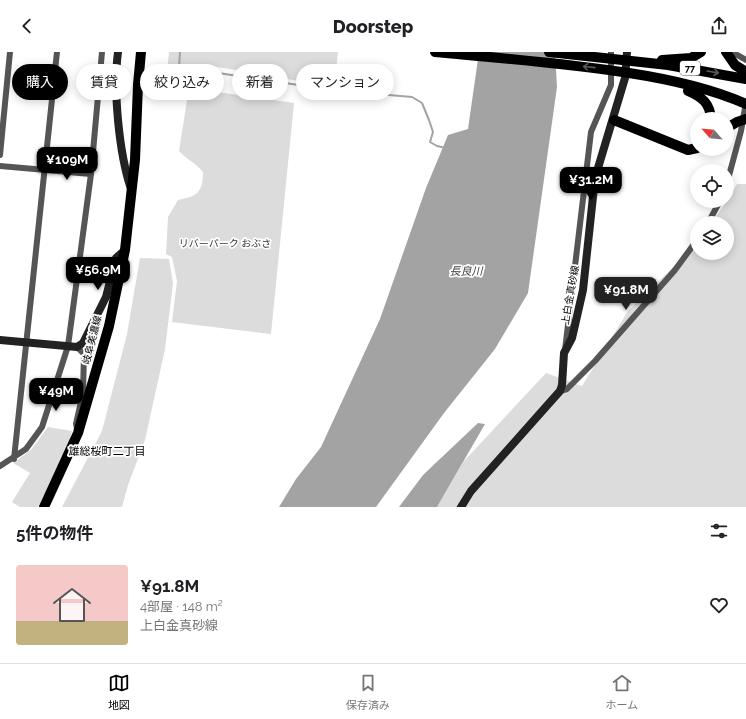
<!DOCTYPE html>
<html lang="ja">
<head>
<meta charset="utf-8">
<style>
	:root { --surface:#fff; --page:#f6f6f6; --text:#202124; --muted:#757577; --line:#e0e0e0; --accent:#000 }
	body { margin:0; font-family:Raleway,"Noto Sans JP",sans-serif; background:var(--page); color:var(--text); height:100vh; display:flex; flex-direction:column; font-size:15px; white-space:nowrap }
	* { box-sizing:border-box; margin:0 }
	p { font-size:13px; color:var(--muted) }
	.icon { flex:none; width:22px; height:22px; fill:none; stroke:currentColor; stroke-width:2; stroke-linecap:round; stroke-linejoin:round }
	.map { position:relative; height:455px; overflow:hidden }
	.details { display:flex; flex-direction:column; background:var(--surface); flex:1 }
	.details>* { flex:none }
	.top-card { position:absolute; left:12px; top:12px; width:400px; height:36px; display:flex; gap:8px }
	.needle { width:26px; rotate:297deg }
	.controls { position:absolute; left:690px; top:60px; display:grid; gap:8px }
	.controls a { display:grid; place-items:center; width:44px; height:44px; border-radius:50%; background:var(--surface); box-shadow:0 2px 10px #0003; font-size:20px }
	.price { position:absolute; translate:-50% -34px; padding:0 9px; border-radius:8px; background:var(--accent); color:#fff; font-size:13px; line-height:26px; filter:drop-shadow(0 1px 2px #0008) }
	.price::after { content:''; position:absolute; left:50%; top:24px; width:12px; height:9px; margin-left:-6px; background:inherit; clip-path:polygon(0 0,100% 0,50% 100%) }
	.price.on { background:#222; color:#fff }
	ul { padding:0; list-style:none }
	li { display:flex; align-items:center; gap:12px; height:100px; padding:0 16px }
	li+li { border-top:1px solid var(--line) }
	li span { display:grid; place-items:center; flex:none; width:112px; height:80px; border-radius:4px; color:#555 }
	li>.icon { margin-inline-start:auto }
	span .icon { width:48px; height:48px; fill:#fffc; stroke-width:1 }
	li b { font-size:17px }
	h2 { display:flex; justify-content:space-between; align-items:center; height:48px; padding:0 16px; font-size:17px }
	.pill { padding:0 14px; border-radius:18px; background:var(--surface); box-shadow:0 2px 10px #0003; font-size:14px; line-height:36px }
	.pill.on { background:var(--accent); color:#fff }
	header { display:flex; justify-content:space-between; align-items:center; height:52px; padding:0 16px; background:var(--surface); font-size:18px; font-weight:800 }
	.tab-bar { display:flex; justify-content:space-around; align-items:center; height:56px; border-top:1px solid var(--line); background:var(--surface); font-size:11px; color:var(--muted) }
	.tab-bar a { display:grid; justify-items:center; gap:2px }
	.tab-bar .on { color:var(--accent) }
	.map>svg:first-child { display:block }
	.green { fill:#dcdcdc }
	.water { fill:#a3a3a3 }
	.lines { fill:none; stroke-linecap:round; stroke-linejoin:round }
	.stream { stroke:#a3a3a3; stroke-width:2 }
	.street { stroke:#555; stroke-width:6 }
	.secondary { stroke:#222; stroke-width:8 }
	.primary { stroke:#000; stroke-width:10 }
	.oneway { stroke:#595959 }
	.labels { text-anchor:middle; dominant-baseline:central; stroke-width:3.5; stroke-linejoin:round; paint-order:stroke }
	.shield { fill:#fff; stroke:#4c4c4c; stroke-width:1 }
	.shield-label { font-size:9px; font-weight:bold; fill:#000 }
	.park-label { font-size:10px; fill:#333; stroke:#fff }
	.street-label { font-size:10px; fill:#000; stroke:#fff }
	.water-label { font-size:11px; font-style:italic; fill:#444; stroke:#fff }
	.neighbourhood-label { font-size:11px; fill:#000; stroke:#fff }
</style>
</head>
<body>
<header><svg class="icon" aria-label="back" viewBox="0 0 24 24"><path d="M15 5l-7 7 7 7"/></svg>Doorstep<svg class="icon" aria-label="share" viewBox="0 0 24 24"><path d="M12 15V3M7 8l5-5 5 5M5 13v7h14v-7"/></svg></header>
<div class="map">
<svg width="746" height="455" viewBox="0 0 746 455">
	<rect width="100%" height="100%" fill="#fff"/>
	<path class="green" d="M169 0H338L334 35 200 12 195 33 166 32Z
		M189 36 294 51 271 282 172 270 177 229 172 205 166 202 168 165 178 148C197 144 203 141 203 120 196 111 187 108 179 99Z
		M737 132H746V455H437L464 409 546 321 582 334 628 259 697 192V201H727V171H711L727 149Z
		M140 206 169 207 173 231 165 297 145 388 128 433 122 455H62L102 379 127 282Z
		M48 375 72 379 67 399 38 455H20L12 450 30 421 13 411 31 398Z"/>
	<path class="water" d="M479 0H555L557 35 528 241 495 297 444 361 376 455H279L296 427 321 395 380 267 426 136 448 83 468 77Z
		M478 371 485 372 437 455H399L423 423Z"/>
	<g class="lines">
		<path class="stream" d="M180 0 179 15 331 38 412 45 422 51 429 68 433 80 430 90 437 94 446 96"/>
		<path class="street" d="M732 0 746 8
			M0 103 10 0
			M0 114 91 122
			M727 131 741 79 746 50
			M708 171 720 149
			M77 295 84 302 83 341 76 372 77 377
			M565 298 591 80 611 33V0
			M560 339 567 337 595 309 675 218 697 188
			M14 407 57 0
			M0 414 26 397 42 375 68 294 91 122 102 0"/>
		<path class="secondary" d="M118 0C113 38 119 101 131 137
			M0 288 77 295 83 291 106 245 116 206 125 198
			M461 455 471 439 560 339 562 333 564 301 572 286 583 238 595 126 625 26 627 0"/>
		<path class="primary" d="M435 0C500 6 565 11 629 21 668 27 710 36 746 52
			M549 0 668 13 746 27
			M726 0 735 13 746 20
			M662 8 691 6 701 0
			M688 39C702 45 710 51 711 67
			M614 68 688 98 697 96
			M727 76 737 70 746 67
			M44 455 78 381 109 274 125 198 135 108 138 33 141 0"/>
	</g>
	<defs><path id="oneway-shaft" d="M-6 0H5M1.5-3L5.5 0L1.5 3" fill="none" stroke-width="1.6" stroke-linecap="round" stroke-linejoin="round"/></defs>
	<g class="oneway">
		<use href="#oneway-shaft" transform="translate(589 15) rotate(-174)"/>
		<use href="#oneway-shaft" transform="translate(713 20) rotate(10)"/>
	</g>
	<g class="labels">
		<rect class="shield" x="680" y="9" width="20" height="14" rx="3"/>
		<g class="shield-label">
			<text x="690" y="16">77</text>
		</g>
		<g class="park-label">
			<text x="225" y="191">リバーパーク おぶさ</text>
		</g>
		<g class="street-label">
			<text transform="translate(570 243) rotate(-80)">上白金真砂線</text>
			<text transform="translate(92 288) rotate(-76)">岐阜美濃線</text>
		</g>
		<g class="water-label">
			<text x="466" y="219">長良川</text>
		</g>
		<g class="neighbourhood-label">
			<text x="107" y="399">雄総桜町二丁目</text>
		</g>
	</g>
</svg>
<div class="controls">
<a><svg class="needle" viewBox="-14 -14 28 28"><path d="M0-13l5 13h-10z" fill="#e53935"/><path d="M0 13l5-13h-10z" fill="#757577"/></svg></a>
<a><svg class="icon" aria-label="locate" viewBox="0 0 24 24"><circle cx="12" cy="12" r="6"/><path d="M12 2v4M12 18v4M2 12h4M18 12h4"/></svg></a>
<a><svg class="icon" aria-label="layers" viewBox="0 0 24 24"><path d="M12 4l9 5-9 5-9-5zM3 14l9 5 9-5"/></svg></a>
</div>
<b class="price" style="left:67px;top:129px">¥109M</b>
<b class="price" style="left:591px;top:149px">¥31.2M</b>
<b class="price" style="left:98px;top:239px">¥56.9M</b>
<b class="price on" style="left:626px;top:259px">¥91.8M</b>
<b class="price" style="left:56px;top:360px">¥49M</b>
<div class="top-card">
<a class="pill on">購入</a>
<a class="pill">賃貸</a>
<a class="pill">絞り込み</a>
<a class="pill">新着</a>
<a class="pill">マンション</a>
</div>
</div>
<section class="details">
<h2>5件の物件<svg class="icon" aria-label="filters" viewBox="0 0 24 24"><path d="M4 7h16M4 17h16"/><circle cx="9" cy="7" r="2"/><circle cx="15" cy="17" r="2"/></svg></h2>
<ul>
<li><span style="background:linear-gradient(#f6c9c9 70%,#c2b280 0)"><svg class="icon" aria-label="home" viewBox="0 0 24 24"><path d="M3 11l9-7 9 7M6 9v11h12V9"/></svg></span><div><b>¥91.8M</b><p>4部屋 · 148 m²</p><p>上白金真砂線</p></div><svg class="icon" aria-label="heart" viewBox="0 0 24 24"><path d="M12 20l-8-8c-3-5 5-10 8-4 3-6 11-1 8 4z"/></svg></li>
</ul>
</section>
<nav class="tab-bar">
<a class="on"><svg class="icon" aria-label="map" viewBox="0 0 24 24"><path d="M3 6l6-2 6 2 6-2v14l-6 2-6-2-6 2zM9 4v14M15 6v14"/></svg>地図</a>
<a><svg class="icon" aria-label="saved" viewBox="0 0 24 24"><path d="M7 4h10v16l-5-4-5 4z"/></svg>保存済み</a>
<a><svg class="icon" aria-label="home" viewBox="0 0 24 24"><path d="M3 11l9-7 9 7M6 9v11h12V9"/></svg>ホーム</a>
</nav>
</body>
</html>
